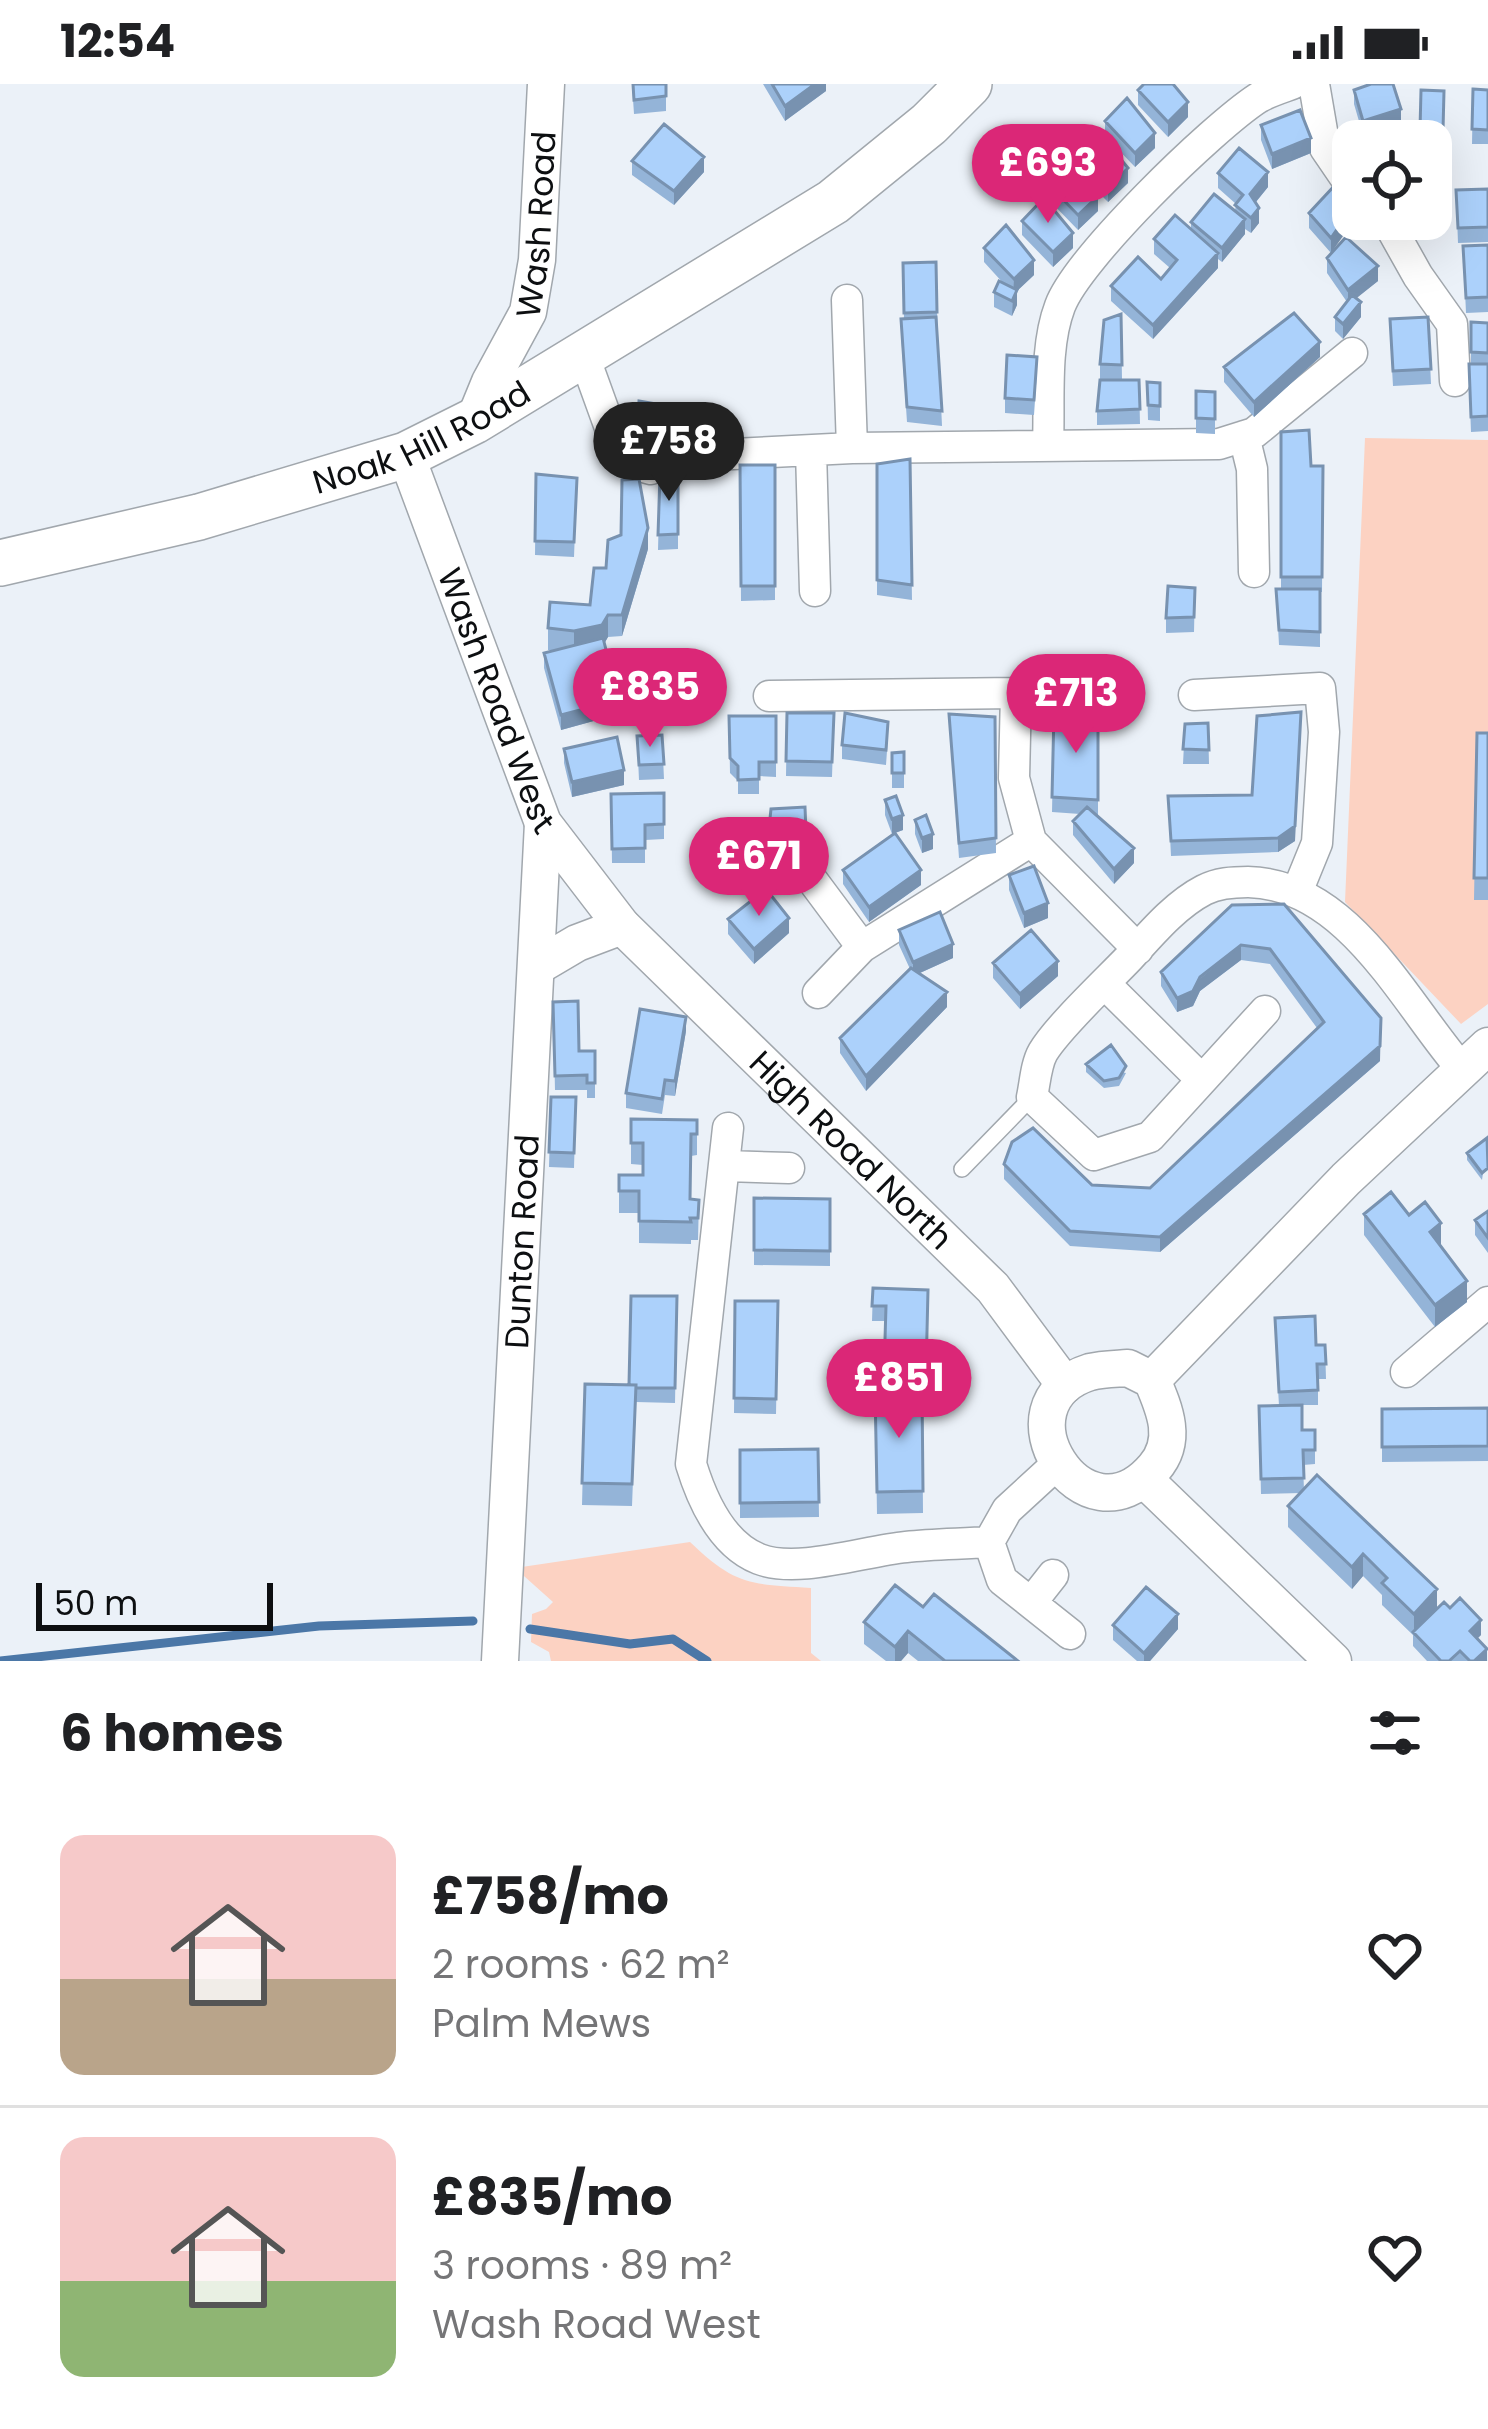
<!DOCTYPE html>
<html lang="en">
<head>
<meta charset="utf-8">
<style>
	:root { --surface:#fff; --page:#f6f6f6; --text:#202124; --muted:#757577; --line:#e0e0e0; --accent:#db2777 }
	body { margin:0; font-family:Poppins,sans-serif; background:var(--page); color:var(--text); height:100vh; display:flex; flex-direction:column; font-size:45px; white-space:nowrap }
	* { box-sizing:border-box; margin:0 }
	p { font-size:39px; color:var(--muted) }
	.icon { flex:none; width:66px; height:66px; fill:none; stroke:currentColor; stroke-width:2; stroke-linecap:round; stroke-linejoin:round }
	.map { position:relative; height:1577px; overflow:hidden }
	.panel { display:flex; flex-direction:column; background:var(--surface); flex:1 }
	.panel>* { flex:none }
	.tools { position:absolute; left:1332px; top:36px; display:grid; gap:24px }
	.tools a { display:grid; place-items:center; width:120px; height:120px; border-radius:24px; background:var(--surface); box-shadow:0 12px 48px #0002; font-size:60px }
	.scale { position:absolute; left:36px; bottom:30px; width:237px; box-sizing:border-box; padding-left:12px; border:6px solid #0d0f11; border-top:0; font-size:33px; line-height:42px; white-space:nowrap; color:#0d0f11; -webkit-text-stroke:9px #ebf1f8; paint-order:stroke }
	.price { position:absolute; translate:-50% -102px; padding:0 27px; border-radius:42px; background:var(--accent); color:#fff; font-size:39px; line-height:78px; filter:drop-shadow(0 3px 6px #0008) }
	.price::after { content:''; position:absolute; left:50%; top:72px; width:36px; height:27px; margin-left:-18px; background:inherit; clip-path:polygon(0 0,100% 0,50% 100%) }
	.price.selected { background:#222; color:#fff }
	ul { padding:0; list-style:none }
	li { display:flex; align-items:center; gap:36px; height:300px; padding:0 60px }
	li+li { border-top:3px solid var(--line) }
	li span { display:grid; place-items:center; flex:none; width:336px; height:240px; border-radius:24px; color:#555 }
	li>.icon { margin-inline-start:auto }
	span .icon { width:144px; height:144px; fill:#fffc; stroke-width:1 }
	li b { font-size:51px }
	h2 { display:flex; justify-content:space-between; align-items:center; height:144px; padding:0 60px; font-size:51px }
	.status { display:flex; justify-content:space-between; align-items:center; height:84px; padding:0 60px; background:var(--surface); direction:ltr }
	.status svg { height:33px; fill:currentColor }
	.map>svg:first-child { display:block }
	.green { fill:#fcd2c2 }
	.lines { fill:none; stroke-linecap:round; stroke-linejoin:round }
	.stream { stroke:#4b77a7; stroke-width:9 }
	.service-casing { stroke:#a1a7ad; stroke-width:18 }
	.minor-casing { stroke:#a1a7ad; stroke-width:33 }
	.tertiary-casing { stroke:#a1a7ad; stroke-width:39 }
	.primary-casing { stroke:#a1a7ad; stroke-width:48 }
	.service { stroke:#fff; stroke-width:15 }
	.minor { stroke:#fff; stroke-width:30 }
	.tertiary { stroke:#fff; stroke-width:36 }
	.primary { stroke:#fff; stroke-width:45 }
	.wall { fill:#94b4d8 }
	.shaded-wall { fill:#7892b0 }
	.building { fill:#acd1fb; stroke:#7892b0; stroke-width:3 }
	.labels { text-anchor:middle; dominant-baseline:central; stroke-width:9; stroke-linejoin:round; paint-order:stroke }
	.street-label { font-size:33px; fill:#0d0f11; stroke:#ebf1f8 }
</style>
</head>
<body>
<div class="status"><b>12:54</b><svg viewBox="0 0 49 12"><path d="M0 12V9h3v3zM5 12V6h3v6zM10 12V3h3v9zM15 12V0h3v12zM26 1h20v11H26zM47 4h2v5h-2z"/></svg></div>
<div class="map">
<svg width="1488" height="1577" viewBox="0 0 1488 1577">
	<rect width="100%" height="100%" fill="#ebf1f8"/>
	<path class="green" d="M1365 354 1488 356V920L1461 940 1345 818Z
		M690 1458C736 1502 750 1500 811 1504V1569L821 1577H551L549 1568 531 1558 532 1530 546 1525 553 1518 515 1484Z"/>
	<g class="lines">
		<path class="stream" d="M530 1545 630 1560 673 1555 707 1577
			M0 1577 319 1542 473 1537"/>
		<defs>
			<path id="service" d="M962 1085 1032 1013"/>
			<path id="minor" d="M1314 0 1325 64 1353 105
				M1386 135 1418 192 1452 240 1455 297
				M847 216 852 364
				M584 272 622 377 651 385
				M1244 352 1252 385 1254 488
				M1048 361C1050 318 1044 264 1060 222 1078 174 1212 44 1258 14 1268 8 1281 4 1292 0
				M811 367 815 507
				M713 371 852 364 1219 360 1254 349 1352 269
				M1016 609 1014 694 1031 757 1138 865
				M1194 611 1320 604 1324 648 1317 759 1297 808
				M769 612 1016 609 1096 604
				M763 791 801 781 862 863
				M1105 900 1201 995
				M818 909 862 863 1031 757
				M1265 927 1150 1053 1094 1071 1032 1013C1035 999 1036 980 1043 968 1058 943 1107 897 1129 874 1151 850 1175 821 1204 806 1218 799 1232 798 1248 798 1348 800 1404 918 1461 984
				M728 1044 691 1380C702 1416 721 1460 759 1475 798 1490 864 1467 906 1463 933 1460 961 1460 989 1458L1007 1426 1056 1381
				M726 1082 789 1084
				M1406 1288 1488 1218
				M989 1458 1002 1496 1070 1550
				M1031 1519 1053 1491"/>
			<g id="tertiary">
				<path id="s1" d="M474 337 490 298 528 228 537 176 546 0"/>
				<path id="s2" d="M406 371 543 739 622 842 993 1204 1065 1301"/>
				<path d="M538 882 577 859 622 842"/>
				<path d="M1128 1284 1152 1296C1165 1326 1178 1357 1154 1384 1084 1466 991 1319 1090 1288 1102 1285 1115 1285 1128 1284Z"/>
				<path d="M1152 1296 1346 1095 1488 962"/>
				<path d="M1144 1395 1333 1577"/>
				<path id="s3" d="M500 1577 543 739"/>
			</g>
			<g id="primary">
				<path id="s4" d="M0 479 199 433 406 371 474 337 833 118 929 40 969 0"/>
			</g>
		</defs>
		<use href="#service" class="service-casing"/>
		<use href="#minor" class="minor-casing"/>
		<use href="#tertiary" class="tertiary-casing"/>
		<use href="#primary" class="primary-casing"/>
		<use href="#service" class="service"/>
		<use href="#minor" class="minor"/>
		<use href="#tertiary" class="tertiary"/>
		<use href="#primary" class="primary"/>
	</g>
	<path class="wall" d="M632 0H666V27L634 30Z
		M763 0H826V7L785 37Z
		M1473 5 1488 6V60H1472Z
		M1138 6 1188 33 1168 53 1138 21Z
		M1354 6 1401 40 1363 51 1354 20Z
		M1421 6 1444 7 1443 61 1431 60V57H1420Z
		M1105 37 1155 64 1135 83 1105 52Z
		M1261 41 1311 69 1272 85 1261 56Z
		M1077 72 1128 99 1108 118 1077 87Z
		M632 77 704 88 674 121 632 91Z
		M1218 89 1268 103 1256 118 1259 139 1251 149 1245 145V150L1222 178 1218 175V184L1153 255 1111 217V202L1161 195 1170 184 1154 170V155L1191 145V138L1235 127 1236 120 1218 104Z
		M1048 100 1098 127 1078 146 1048 115Z
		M1488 105V158L1458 159 1456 106Z
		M1353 116 1331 169 1309 144V129Z
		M1022 137 1073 164 1053 183 1022 151Z
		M1488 161V228L1466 229 1463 162Z
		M984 164 1034 191 1017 207V221L1012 232 994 223V208L1004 200 984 178Z
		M1327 174 1378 197 1356 214 1361 233 1343 255 1335 247V233L1347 218 1327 189Z
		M903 179 937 228 942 342 907 338 901 250V235H904Z
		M1121 230 1122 296 1100 295V280Z
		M1428 233 1431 300 1393 302 1390 250Z
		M1471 238 1488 239V347L1471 348 1469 295 1471 280Z
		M1320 273 1254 333 1224 298V283Z
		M1037 287 1034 331 1005 329V314Z
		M1139 296 1140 340 1097 341V327Z
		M1147 298 1160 299V337L1148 336Z
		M1196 307 1215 308V350L1196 349Z
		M679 339 674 372 637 364V349Z
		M1281 348 1311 382H1323L1322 508H1320V563L1279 561 1276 505H1281Z
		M910 375 912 516 877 511V380Z
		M740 381H775V516L741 517Z
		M678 387V465L658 466 660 391Z
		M536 390 577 394 574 473 535 471Z
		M648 465 622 552 608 553 604 560 619 630 561 646 544 584V569L554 566H548V544L590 521 606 484Z
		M1195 504 1194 548 1166 549V534Z
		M1054 628H1098V731H1096L1134 779 1114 800 1073 751V737L1080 730 1052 728Z
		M787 629H834L832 693 786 692Z
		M949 630 995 633 996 769 959 774Z
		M729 632H776V693L759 692V710H738V697L730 689Z
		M1208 639 1209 680H1183L1185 640Z
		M1477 649H1488V816H1474Z
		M662 651 664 695 639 696 637 652Z
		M888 653 886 681 842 675V661Z
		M564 665 624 701 572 713 564 679Z
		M904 668V704H892V669Z
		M664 709V755L645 756V779H612L611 710Z
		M1168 712 1295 757 1278 768 1171 772Z
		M885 716 903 746 895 749 921 801 869 838 843 800V786L892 750 885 731Z
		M805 723 806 762 768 768V753Z
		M915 736 933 765 922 769 915 750Z
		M1009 791 1048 834 1024 844 1009 806Z
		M1232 821 1380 977 1160 1168 1070 1162 1004 1095V1080L1092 1101 1150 1104 1317 944 1270 880 1241 876 1200 907 1193 922 1177 928 1161 902V888Z
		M728 835 789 849 754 880 728 850Z
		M899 846 953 874 920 889 947 923 866 1007 840 969V954L910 885 899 861Z
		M993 879 1058 892 1020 925 993 894Z
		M553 918 579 967H595V1014H587V1006H555Z
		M686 947 675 1012 665 1011 662 1030 626 1024V1009Z
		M1086 980 1126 989 1119 1002 1104 1004 1086 988Z
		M551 1013H576L574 1084 549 1083Z
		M631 1035 697 1036V1071L691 1072 690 1115 699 1116 698 1156H691V1160L639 1159V1129H619V1091H643V1081L631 1080Z
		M1488 1055 1482 1096 1467 1076V1069Z
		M754 1114 830 1115V1182L754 1181Z
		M1488 1127V1169L1475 1151V1136Z
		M1364 1130 1409 1131 1441 1161 1467 1218 1435 1243 1364 1151Z
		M873 1204 928 1206 926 1304 884 1303 885 1237H872Z
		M677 1212 675 1319 636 1318 632 1422 582 1421 585 1300 629 1301Z
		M735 1217H778L776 1330 734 1329Z
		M1275 1249 1316 1261H1325L1326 1295H1318V1321H1302V1346L1315 1366V1380L1303 1381 1304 1406 1437 1524 1481 1551 1477 1554 1487 1577H1427L1413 1562V1551L1382 1521V1511L1363 1492 1352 1505 1288 1443V1422L1301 1409 1261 1410 1259 1322H1279Z
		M875 1306H922L923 1429 877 1430Z
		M1488 1324V1377L1382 1378V1325Z
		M818 1365 819 1433 740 1434V1366Z
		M923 1523 1018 1577H918L908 1569 901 1577H886L864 1560V1538Z
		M1113 1541 1178 1545 1150 1577H1137L1113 1556Z"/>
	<path class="shaded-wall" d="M815 0H826V7L785 37V22Z
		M1188 18V33L1168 53V38Z
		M1401 25V40L1363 51V37Z
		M1155 49V64L1135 83V69Z
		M1311 54V69L1272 85V70Z
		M704 73V88L674 121V107Z
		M1128 84V99L1108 118V104Z
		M1268 88V103L1250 125V110Z
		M1098 112V127L1078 146V131Z
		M1353 122V135H1355L1331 169V154Z
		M1259 124V139L1251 149V134Z
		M1245 135V150L1222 178V164Z
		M1073 149V164L1053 183V168Z
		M1218 169V184L1153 255V241Z
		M1034 176V191L1017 207V221L1012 232 1014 195Z
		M1378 182V197L1348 221V206Z
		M1361 218V233L1343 255V240Z
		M1320 258V273L1254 333V318Z
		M679 324V339L674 372V357Z
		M648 444V465L622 552V531Z
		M608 531V553L602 563 574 569V547Z
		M619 616V630L561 646V631Z
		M1301 643 1295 757 1278 768V754Z
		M624 686V701L572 713V698Z
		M903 731V746L892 750V735Z
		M933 750V765L922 769V754Z
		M1134 764V779L1114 800V785Z
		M921 786V801L869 838V823Z
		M1048 819V834L1024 844V829Z
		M789 834V849L754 880V865Z
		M953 860V874L913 892V878Z
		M1241 861V876L1200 907 1193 922 1177 928V914Z
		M1058 877V892L1020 925V910Z
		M947 908V923L866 1007V992Z
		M686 933V947L675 1012V997Z
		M1381 934 1380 977 1160 1168V1153Z
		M1441 1139V1161L1430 1170V1148Z
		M1467 1197V1218L1435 1243V1221Z
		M1363 1470V1492L1352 1505V1483Z
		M1437 1505V1527L1414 1552V1530Z
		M1178 1530V1545L1150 1577H1144V1569Z
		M1481 1536V1551L1470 1562V1547Z
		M908 1547V1569L901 1577H895V1563Z
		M1487 1565V1577H1474Z"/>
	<path class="building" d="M633 0H666V12L634 16Z
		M772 0H815L785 22Z
		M1144 0H1173L1188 18 1168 38 1138 6Z
		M1371 0H1393L1401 25 1363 37 1354 6Z
		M1473 5 1488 6V46L1472 45Z
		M1421 6 1444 7 1443 46 1420 45Z
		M1127 14 1155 49 1135 69 1105 37Z
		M1300 26 1311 54 1272 70 1261 41Z
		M664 40 704 73 674 107 632 77Z
		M1099 49 1128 84 1108 104 1077 72Z
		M1239 64 1268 88 1250 110 1259 124 1251 134 1235 121 1243 111 1218 89Z
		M1070 78 1098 112 1078 131 1048 100Z
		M1337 99 1353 116V122L1331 154 1309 129Z
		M1488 105V143L1458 144 1456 106Z
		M1214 110 1245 135 1222 164 1191 138Z
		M1044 114 1073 149 1053 168 1022 137Z
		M1175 131 1218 169 1153 241 1111 202 1138 173 1161 195 1177 176 1154 155Z
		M1006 141 1034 176 1014 195 984 164Z
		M1346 153 1378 182 1348 206 1327 174Z
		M1488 161V213L1466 214 1463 162Z
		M936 178 937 228 904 229 903 179Z
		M999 197 1017 206 1012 217 994 208Z
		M1352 211 1361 218 1343 240 1335 233Z
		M1294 229 1320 258 1254 318 1224 283Z
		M1121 230 1122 281 1100 280 1104 236Z
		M936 233 942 327 907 323 901 235Z
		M1428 233 1431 285 1393 287 1390 235Z
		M1471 238 1488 239V269L1471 268Z
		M1007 271 1037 273 1034 316 1005 314Z
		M1469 280H1488V332L1471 333Z
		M1100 296H1139L1140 325 1097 327Z
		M1147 298 1160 299V322L1148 321Z
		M1196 307 1215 308V335L1196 334Z
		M639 317 679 324 674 357 637 349Z
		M1309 346 1311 382H1323L1322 493H1281V348Z
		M910 375 912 501 877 496V380Z
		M740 381H775V502H741Z
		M678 387V450L658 451 660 391Z
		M536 390 577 394 574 458 535 457Z
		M639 395 648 444 622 531H608L602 541 574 547 548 544 550 518 590 521 594 484H606L608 456 621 451 622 396Z
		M1168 502 1195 504 1194 533 1166 534Z
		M1276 505H1320V548L1279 546Z
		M603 554 619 616 561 631 544 569Z
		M1054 628H1098V716L1052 713Z
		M1301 628 1295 742 1278 754 1171 757 1168 712 1252 711 1257 632Z
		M787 629H834L832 678 786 677Z
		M845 629 888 638 886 666 842 661Z
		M949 630 995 633 996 754 959 759Z
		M729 632H776V678H759V695L738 696V682L730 674Z
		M1208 639 1209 666 1183 665 1185 640Z
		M1477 649H1488V794H1474Z
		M662 651 664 680 639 681 637 652Z
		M617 653 624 686 572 698 564 665Z
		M904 668V689H892V669Z
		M664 709V740L645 741V764L612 765 611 710Z
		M896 712 903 731 892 735 885 716Z
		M805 723 806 748 768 753 771 725Z
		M1087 723 1134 764 1114 785 1073 737Z
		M926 731 933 750 922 754 915 736Z
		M895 749 921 786 869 823 843 786Z
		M1034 782 1048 819 1024 829 1009 791Z
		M766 805 789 834 754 865 728 835Z
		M1284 820 1381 934 1380 962 1160 1153 1070 1147 1004 1080 1012 1058 1033 1044 1092 1101 1150 1104 1324 938 1270 865 1241 861 1200 893 1193 907 1177 914 1161 888 1232 821Z
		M940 828 953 860 913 878 899 846Z
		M1031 846 1058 877 1020 910 993 879Z
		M911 884 947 908 866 992 840 954Z
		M578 917 579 967H595V999H587V991L555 992 553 918Z
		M640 925 686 933 675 997 665 996 662 1015 626 1009Z
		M1111 961 1126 982 1119 994 1104 997 1086 980Z
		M551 1013H576L574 1069 549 1068Z
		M631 1035 697 1036V1050H691L690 1115 699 1116 698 1134H690L691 1138 639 1137V1107H619V1091H643V1059H631Z
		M1487 1054 1488 1084 1482 1089 1467 1069Z
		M1391 1108 1409 1131 1425 1118 1441 1139 1430 1148 1467 1197 1435 1221 1364 1130Z
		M754 1114 830 1115V1167L754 1166Z
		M1488 1127V1154L1475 1136Z
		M873 1204 928 1206 926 1289 884 1288 886 1222H872Z
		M631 1212H677L675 1304H636V1301H629Z
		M735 1217H778L776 1315 734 1314Z
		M1315 1232 1316 1261H1325L1326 1280H1317L1318 1306 1279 1308 1275 1234Z
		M585 1300 636 1301 632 1400 582 1399Z
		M875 1306H922L923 1407 877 1408Z
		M1302 1321V1346H1315V1366H1303L1304 1394 1261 1395 1259 1322Z
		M1488 1324V1362L1382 1363V1325Z
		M818 1365 819 1418 740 1419V1366Z
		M1317 1391 1437 1505 1414 1530 1382 1499 1387 1494 1363 1470 1352 1483 1288 1422Z
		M895 1501 923 1523 934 1510 1018 1577H945L908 1547 895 1563 864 1538Z
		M1146 1503 1178 1530 1144 1569 1113 1541Z
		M1460 1514 1481 1536 1470 1547 1487 1565 1474 1577H1470L1460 1567 1449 1577H1441L1413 1548 1444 1518 1450 1524Z"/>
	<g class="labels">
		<g class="street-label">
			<text stroke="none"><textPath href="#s1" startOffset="210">Wash Road</textPath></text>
			<text stroke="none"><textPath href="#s4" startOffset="441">Noak Hill Road</textPath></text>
			<text stroke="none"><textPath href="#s2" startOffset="261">Wash Road West</textPath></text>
			<text stroke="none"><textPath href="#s2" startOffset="843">High Road North</textPath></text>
			<text stroke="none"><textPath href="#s3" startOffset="420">Dunton Road</textPath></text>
		</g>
	</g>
</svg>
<div class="tools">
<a><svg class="icon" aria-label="locate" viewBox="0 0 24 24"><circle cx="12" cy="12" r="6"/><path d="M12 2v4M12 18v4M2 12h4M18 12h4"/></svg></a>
</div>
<div class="scale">50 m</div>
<b class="price" style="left:1048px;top:142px">£693</b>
<b class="price selected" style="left:669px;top:420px">£758</b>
<b class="price" style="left:650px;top:666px">£835</b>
<b class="price" style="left:1076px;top:672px">£713</b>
<b class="price" style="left:759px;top:835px">£671</b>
<b class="price" style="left:899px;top:1357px">£851</b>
</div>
<section class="panel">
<h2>6 homes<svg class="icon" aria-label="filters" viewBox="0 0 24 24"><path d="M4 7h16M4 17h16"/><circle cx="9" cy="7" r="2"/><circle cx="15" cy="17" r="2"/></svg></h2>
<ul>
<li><span style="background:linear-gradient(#f6c9c9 60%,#b9a48a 0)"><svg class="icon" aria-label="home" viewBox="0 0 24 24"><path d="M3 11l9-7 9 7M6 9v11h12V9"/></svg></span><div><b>£758/mo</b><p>2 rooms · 62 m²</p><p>Palm Mews</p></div><svg class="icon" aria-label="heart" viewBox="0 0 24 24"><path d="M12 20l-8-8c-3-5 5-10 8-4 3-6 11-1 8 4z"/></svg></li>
<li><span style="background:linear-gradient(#f6c9c9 60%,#8fb573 0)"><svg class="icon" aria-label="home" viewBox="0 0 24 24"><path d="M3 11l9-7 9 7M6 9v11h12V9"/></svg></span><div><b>£835/mo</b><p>3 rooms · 89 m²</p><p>Wash Road West</p></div><svg class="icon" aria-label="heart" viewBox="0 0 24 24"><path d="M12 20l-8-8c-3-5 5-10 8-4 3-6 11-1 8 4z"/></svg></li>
</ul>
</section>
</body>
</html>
